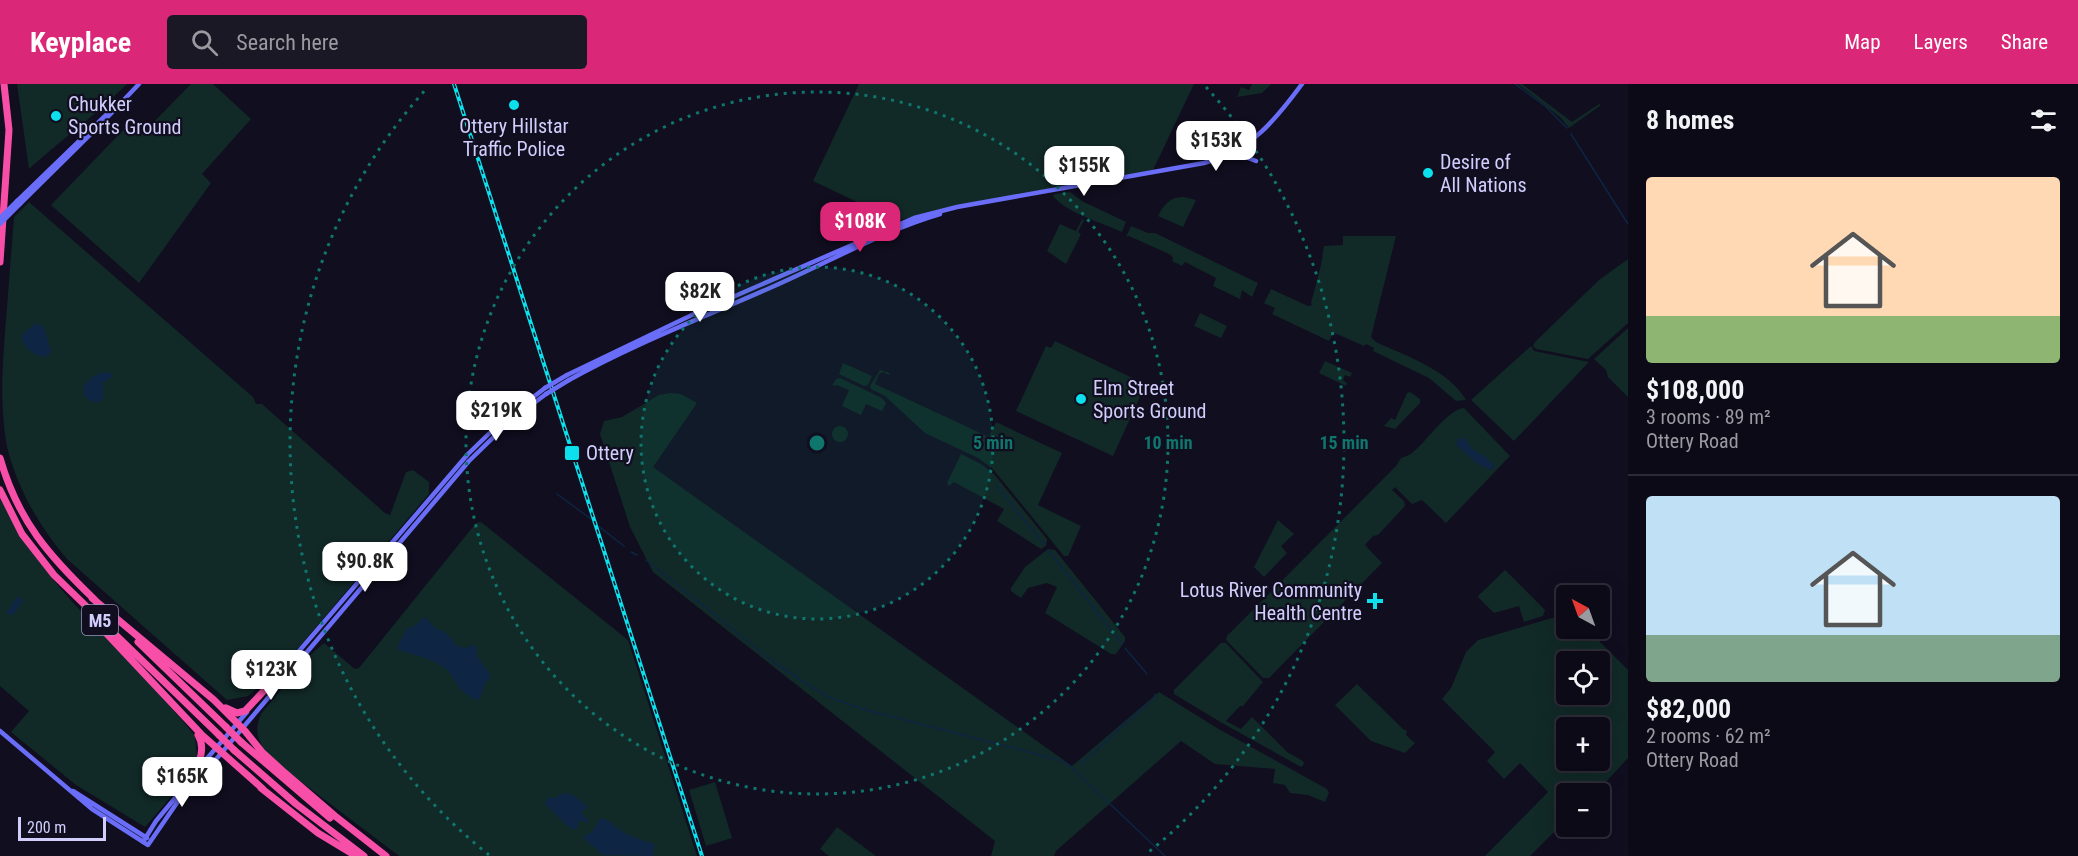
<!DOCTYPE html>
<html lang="en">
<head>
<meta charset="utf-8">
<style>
	:root { --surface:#0c0a17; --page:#1a1824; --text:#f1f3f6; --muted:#9a9aa1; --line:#2c2b36; --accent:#db2777 }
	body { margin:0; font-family:"Roboto Condensed",sans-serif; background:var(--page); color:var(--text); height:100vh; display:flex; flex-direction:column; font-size:22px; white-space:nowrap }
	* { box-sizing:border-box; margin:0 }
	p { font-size:20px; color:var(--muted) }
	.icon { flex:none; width:33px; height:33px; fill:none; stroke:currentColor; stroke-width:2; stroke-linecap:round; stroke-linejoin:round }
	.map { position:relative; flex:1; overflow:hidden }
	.side { display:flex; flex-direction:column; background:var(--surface); width:450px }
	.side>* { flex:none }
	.needle { width:39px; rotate:319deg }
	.fabs { position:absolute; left:1556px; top:501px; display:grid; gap:12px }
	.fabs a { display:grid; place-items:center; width:54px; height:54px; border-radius:6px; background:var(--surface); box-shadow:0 6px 24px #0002,0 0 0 2px var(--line); font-size:30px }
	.scale { position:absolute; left:18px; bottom:15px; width:88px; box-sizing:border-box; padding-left:6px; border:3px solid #d1cefd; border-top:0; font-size:16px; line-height:21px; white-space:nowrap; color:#d1cefd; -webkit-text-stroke:4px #100e1f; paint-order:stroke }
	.price { position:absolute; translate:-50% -51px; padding:0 14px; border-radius:12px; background:#fff; color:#222; font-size:20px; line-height:39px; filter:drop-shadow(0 2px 3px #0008) }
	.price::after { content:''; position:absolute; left:50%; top:36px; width:18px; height:14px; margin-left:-9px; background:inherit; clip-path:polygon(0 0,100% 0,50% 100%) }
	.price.on { background:var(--accent); color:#fff }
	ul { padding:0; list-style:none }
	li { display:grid; align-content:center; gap:12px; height:318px; padding:0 18px }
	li+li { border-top:2px solid var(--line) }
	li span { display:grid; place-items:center; height:186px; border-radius:6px; color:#555 }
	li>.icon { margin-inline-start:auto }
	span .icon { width:108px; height:108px; fill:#fffc; stroke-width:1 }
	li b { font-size:26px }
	h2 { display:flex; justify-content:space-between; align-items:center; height:72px; padding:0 18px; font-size:26px }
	header { display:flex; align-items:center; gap:36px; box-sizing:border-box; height:84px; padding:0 30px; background:var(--accent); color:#fff }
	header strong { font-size:28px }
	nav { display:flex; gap:33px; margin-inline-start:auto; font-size:21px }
	.search { width:420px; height:54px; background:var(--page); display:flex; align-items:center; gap:15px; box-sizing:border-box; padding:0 21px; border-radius:6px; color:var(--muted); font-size:22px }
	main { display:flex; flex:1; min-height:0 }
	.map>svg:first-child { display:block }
	.green { fill:#112927; fill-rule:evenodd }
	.water { fill:#0e2543 }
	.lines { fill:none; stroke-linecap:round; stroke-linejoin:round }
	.stream { stroke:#0e2543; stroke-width:1.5 }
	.secondary { stroke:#6a6df8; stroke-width:4.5 }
	.highway { stroke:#f74fa7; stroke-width:7 }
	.rail-casing { stroke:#0be0ec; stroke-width:4 }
	.rail { stroke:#100e1f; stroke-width:1.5; stroke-dasharray:4.5; stroke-linecap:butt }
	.secondary-bridge { stroke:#6a6df8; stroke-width:4.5 }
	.highway-bridge { stroke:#f74fa7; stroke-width:7 }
	.ring { fill:none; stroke:#0f766e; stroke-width:3; stroke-dasharray:3 6 }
	.poi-dot { fill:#0be0ec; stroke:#100e1f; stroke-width:2 }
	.labels { text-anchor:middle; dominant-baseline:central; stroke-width:4.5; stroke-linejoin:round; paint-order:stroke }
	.shield { fill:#100e1f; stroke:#9794ba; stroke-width:1.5 }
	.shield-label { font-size:18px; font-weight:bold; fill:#d1cefd }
	.poi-label { font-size:20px; fill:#d1cefd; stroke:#100e1f; text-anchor:start }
	.centre { fill:#0f766e; stroke:#100e1f; stroke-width:3 }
	.ring-label { font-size:18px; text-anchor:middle; font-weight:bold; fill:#0f766e; stroke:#100e1f; stroke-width:4.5; stroke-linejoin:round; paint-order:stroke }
</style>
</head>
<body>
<header>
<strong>Keyplace</strong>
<div class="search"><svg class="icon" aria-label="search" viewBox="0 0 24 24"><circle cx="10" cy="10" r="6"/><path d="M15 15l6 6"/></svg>Search here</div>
<nav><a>Map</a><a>Layers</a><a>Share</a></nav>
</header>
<main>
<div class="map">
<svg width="1628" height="772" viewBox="0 0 1628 772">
	<rect width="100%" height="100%" fill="#100e1f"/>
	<path class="green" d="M17 0H127C96 31 61 56 29 85Z
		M191 0H213L251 35 202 90 211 99 139 199 51 121 128 41 140 52Z
		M859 0H1194L1153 86 941 125 897 137 813 97Z
		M1252 0H1271L1262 9 1237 13 1241 3 1249 6Z
		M1518 0H1522L1572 38 1599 20 1601 21 1569 44 1561 34Z
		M1070 108 1082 117 1126 138 1122 148C1103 139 1066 129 1053 112L1055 110Z
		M1184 113 1196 116 1183 143 1158 132C1164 120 1170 113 1184 113Z
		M29 118 253 313 256 320H262L385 429 390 431 406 388 413 386 429 398V410L282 583 248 612 227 616 67 475C39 442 18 406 7 363 0 325 2 286 5 248 8 210 11 172 14 133Z
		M1082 135 1084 136 1078 148 1081 150 1066 180 1047 167 1060 140 1076 147Z
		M1131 142 1148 149H1155L1258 199 1252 213 1242 206 1240 215 1213 202 1216 194 1185 178 1182 182 1172 177 1173 174 1171 171 1129 152 1126 153Z
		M1343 152H1396L1371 253 1376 258C1406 272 1449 286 1466 316L1456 317 1429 294 1373 267 1374 264 1366 260 1364 262 1337 250 1333 249 1329 257 1272 230 1275 224 1264 219 1271 205 1308 222 1312 221 1311 219 1321 181 1324 162 1343 161Z
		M1628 175V239L1588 275 1536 265 1533 262 1535 258 1599 196Z
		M1200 229 1227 242 1221 254 1194 242Z
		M1628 244V313L1608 293 1606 286 1594 275Z
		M1055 257 1143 299 1145 302 1113 372 1016 327 1046 262 1051 264Z
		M1531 262 1534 267 1589 278 1514 357 1471 316Z
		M1325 277 1352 289 1350 293 1345 291 1343 296 1347 299 1346 302 1319 289Z
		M843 279 872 292 868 301 864 302 839 290Z
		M880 286 890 289 889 291 883 288 879 290 875 300 989 353 996 338 1062 369 1038 421 1081 442 1068 472H1064L992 384 978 374 925 349 885 312 871 305 870 302Z
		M840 294 882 314 886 319 882 327 866 320 861 331 842 322 849 306 837 301 832 302 836 295Z
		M1410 308 1420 315V319L1395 345 1384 342 1391 334 1395 336 1407 309Z
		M670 309 681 310 697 319 653 383 1072 682 1159 608 1217 644 1327 705 1329 709 1325 718 1308 711 1290 709 1285 701 1273 699 1275 685 1215 680 1181 657 1056 767 1054 772H991L995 757 653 488 630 443 600 350 604 337 622 333 659 311Z
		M1464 324 1510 372 1446 439 1422 416 1412 420 1395 403 1392 406 1404 417 1405 422 1378 451 1373 452 1365 461 1382 479 1269 594H1263L1226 556 1227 552 1396 382 1401 374C1406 372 1410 371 1413 368 1427 357 1448 325 1464 324Z
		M832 350a8 8 0 1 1 16 0a8 8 0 1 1-16 0Z
		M961 370 981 380 994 390 1047 455 1046 462 1041 465 997 437 1004 425 954 398 949 402 947 399Z
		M0 414C45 508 132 571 195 652L197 673 184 698 145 743 76 701 11 648 29 627 0 602Z
		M1278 436 1294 450 1281 462 1287 469 1264 493 1254 483Z
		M481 438 628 556 697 772H399L275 678C261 663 252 651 261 630L308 573 324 559 355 585 359 584 476 439Z
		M1048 465 1055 466 1125 553V557L1116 570H1111L1045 529 1057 503 1047 499 1028 504 1021 514 1011 507V504L1025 483Z
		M1505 486 1545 526 1543 532 1524 538 1519 522 1494 529 1479 514 1478 512Z
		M1566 533V544L1587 545 1628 586V674L1604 700 1600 701 1591 709 1566 710V736L1530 772H1485L1548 708 1520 679 1504 695 1487 677 1495 668 1442 615 1451 604 1466 568 1478 556 1552 534ZM1566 578H1599V610H1566ZM1566 644H1599V676H1566Z
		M1221 559H1226L1263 598 1243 622H1240L1226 637 1241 645 1252 633 1287 668 1303 677 1304 680 1301 683 1222 639 1174 610V606Z
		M1357 600 1403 645 1407 647 1406 651 1415 659 1405 669 1371 657 1335 621Z
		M715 698 732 754 706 762 689 706Z
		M837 743 876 772H829L820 765Z"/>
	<path class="water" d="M36 239 44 243 51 267 48 272C36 274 21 263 22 251Z
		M104 288 111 289 114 292 103 298V314L99 318 90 317 84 312V301L93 292Z
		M1459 354 1466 355 1471 364 1487 374 1494 381 1492 386 1478 380 1456 361Z
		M21 513 23 517 13 531 6 529 16 514Z
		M425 533 434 543 446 549 457 562 465 564 475 561 477 563 476 571 490 590V594L485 599 480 614 476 616C461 609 458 601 450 589 441 576 413 571 399 566L397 564 407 544 413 543Z
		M563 709 571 710 586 721 587 724 581 729 589 736 587 739 579 736 577 745H571L544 719 550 713 555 714Z
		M601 734C609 735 611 739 617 744 627 751 642 757 653 759L655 761 653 767 654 772 602 771 600 768 583 754 584 751C596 750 594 741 601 734Z"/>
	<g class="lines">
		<path class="stream" d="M1515 0 1545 22 1567 44
			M1571 50 1628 140
			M996 401 1044 461
			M557 410 591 435
			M597 441 624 462
			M1048 466 1122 560
			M631 468 637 471
			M646 476 776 580 826 612 863 625 1059 676 1070 682 1165 772
			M1125 564 1147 590
			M1081 680 1155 613V610"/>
		<path class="secondary" d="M1230 71H1240L1256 77
			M17 117 110 27
			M20 120 101 40 139 0
			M567 291 696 229 914 134 957 123 1204 79C1251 66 1274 38 1302 0
			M569 296C637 258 710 231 781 199 833 176 885 146 940 130
			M276 594 468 370 501 338 545 304
			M0 647 92 725 148 761 183 710 218 673 469 377 510 337 546 310
			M198 685 247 628
			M73 707 147 754
			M143 758 156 737 180 708"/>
		<path class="highway" d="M0 178 9 46 4 0
			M0 374C18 437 49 472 95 516
			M0 406 22 450 54 491 219 651
			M92 514 214 616 245 647 262 668 285 689 335 732 386 772
			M91 533 201 650 263 705
			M138 558 226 643
			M226 624 237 629 245 627 277 593
			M241 658 330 734
			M234 666 296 720 364 772
			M261 704 318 749 356 772
			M179 710C190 693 210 671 198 651"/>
		<defs>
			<path id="rail" d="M454 0 702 772"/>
		</defs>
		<use href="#rail" class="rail-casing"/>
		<use href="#rail" class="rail"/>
		<path class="secondary-bridge" d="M0 134 17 117
			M0 140 20 120
			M545 304 567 291
			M546 310 569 296"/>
		<path class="highway-bridge" d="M226 643 241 658
			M219 651 234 666"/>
	</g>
	<circle cx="817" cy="359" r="176" fill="#0f766e" fill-opacity=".12"/>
	<g class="ring">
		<circle cx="817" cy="359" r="176"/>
		<circle cx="817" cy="359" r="351"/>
		<path d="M489 771A527 527 0 0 1 428 3M1206 3A527 527 0 0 1 1145 771"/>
	</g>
	<g class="poi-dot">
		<circle cx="514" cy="21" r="6"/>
		<circle cx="56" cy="32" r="6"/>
		<circle cx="1428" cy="89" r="6"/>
		<circle cx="1081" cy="315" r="6"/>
		<rect x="564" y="361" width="16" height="16" rx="3"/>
		<path d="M1372 508h6v6h6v6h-6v6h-6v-6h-6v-6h6z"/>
	</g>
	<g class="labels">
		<rect class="shield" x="82" y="521" width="36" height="30" rx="4.5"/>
		<g class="shield-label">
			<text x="100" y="536">M5</text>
		</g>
		<g class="poi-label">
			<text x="68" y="20">Chukker<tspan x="68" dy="23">Sports Ground</tspan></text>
			<text x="514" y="42" text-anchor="middle">Ottery Hillstar<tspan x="514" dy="23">Traffic Police</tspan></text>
			<text x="1440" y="78">Desire of<tspan x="1440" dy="23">All Nations</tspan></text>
			<text x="1093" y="304">Elm Street<tspan x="1093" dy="23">Sports Ground</tspan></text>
			<text x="586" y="369">Ottery</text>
			<text x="1362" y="506" text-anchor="end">Lotus River Community<tspan x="1362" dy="23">Health Centre</tspan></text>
		</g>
	</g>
	<circle cx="817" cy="359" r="9" class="centre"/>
	<g class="ring-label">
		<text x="993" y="365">5 min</text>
		<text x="1168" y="365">10 min</text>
		<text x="1344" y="365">15 min</text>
	</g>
</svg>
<div class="fabs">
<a><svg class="needle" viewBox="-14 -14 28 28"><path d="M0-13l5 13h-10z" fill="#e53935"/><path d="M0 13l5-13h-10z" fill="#9a9aa1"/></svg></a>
<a><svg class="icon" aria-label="locate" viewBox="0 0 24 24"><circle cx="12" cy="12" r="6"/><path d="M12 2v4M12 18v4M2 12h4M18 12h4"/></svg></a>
<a>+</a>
<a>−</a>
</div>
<div class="scale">200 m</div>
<b class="price" style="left:1216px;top:88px">$153K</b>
<b class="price" style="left:1084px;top:113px">$155K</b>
<b class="price on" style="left:860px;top:169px">$108K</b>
<b class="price" style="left:700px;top:239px">$82K</b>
<b class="price" style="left:496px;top:358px">$219K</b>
<b class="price" style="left:365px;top:509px">$90.8K</b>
<b class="price" style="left:271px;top:617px">$123K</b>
<b class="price" style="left:182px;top:724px">$165K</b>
</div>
<section class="side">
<h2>8 homes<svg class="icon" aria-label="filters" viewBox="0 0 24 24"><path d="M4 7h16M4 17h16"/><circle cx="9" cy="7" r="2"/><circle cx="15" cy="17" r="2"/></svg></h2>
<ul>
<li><span style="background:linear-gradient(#ffd9b3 75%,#8fb573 0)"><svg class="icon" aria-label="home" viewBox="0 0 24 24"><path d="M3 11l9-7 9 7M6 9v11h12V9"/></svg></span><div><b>$108,000</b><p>3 rooms · 89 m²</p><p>Ottery Road</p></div></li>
<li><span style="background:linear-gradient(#bfe0f5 75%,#7fa58c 0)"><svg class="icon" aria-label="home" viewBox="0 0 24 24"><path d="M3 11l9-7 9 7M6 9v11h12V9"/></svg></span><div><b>$82,000</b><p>2 rooms · 62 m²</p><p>Ottery Road</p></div></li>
</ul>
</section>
</main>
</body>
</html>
